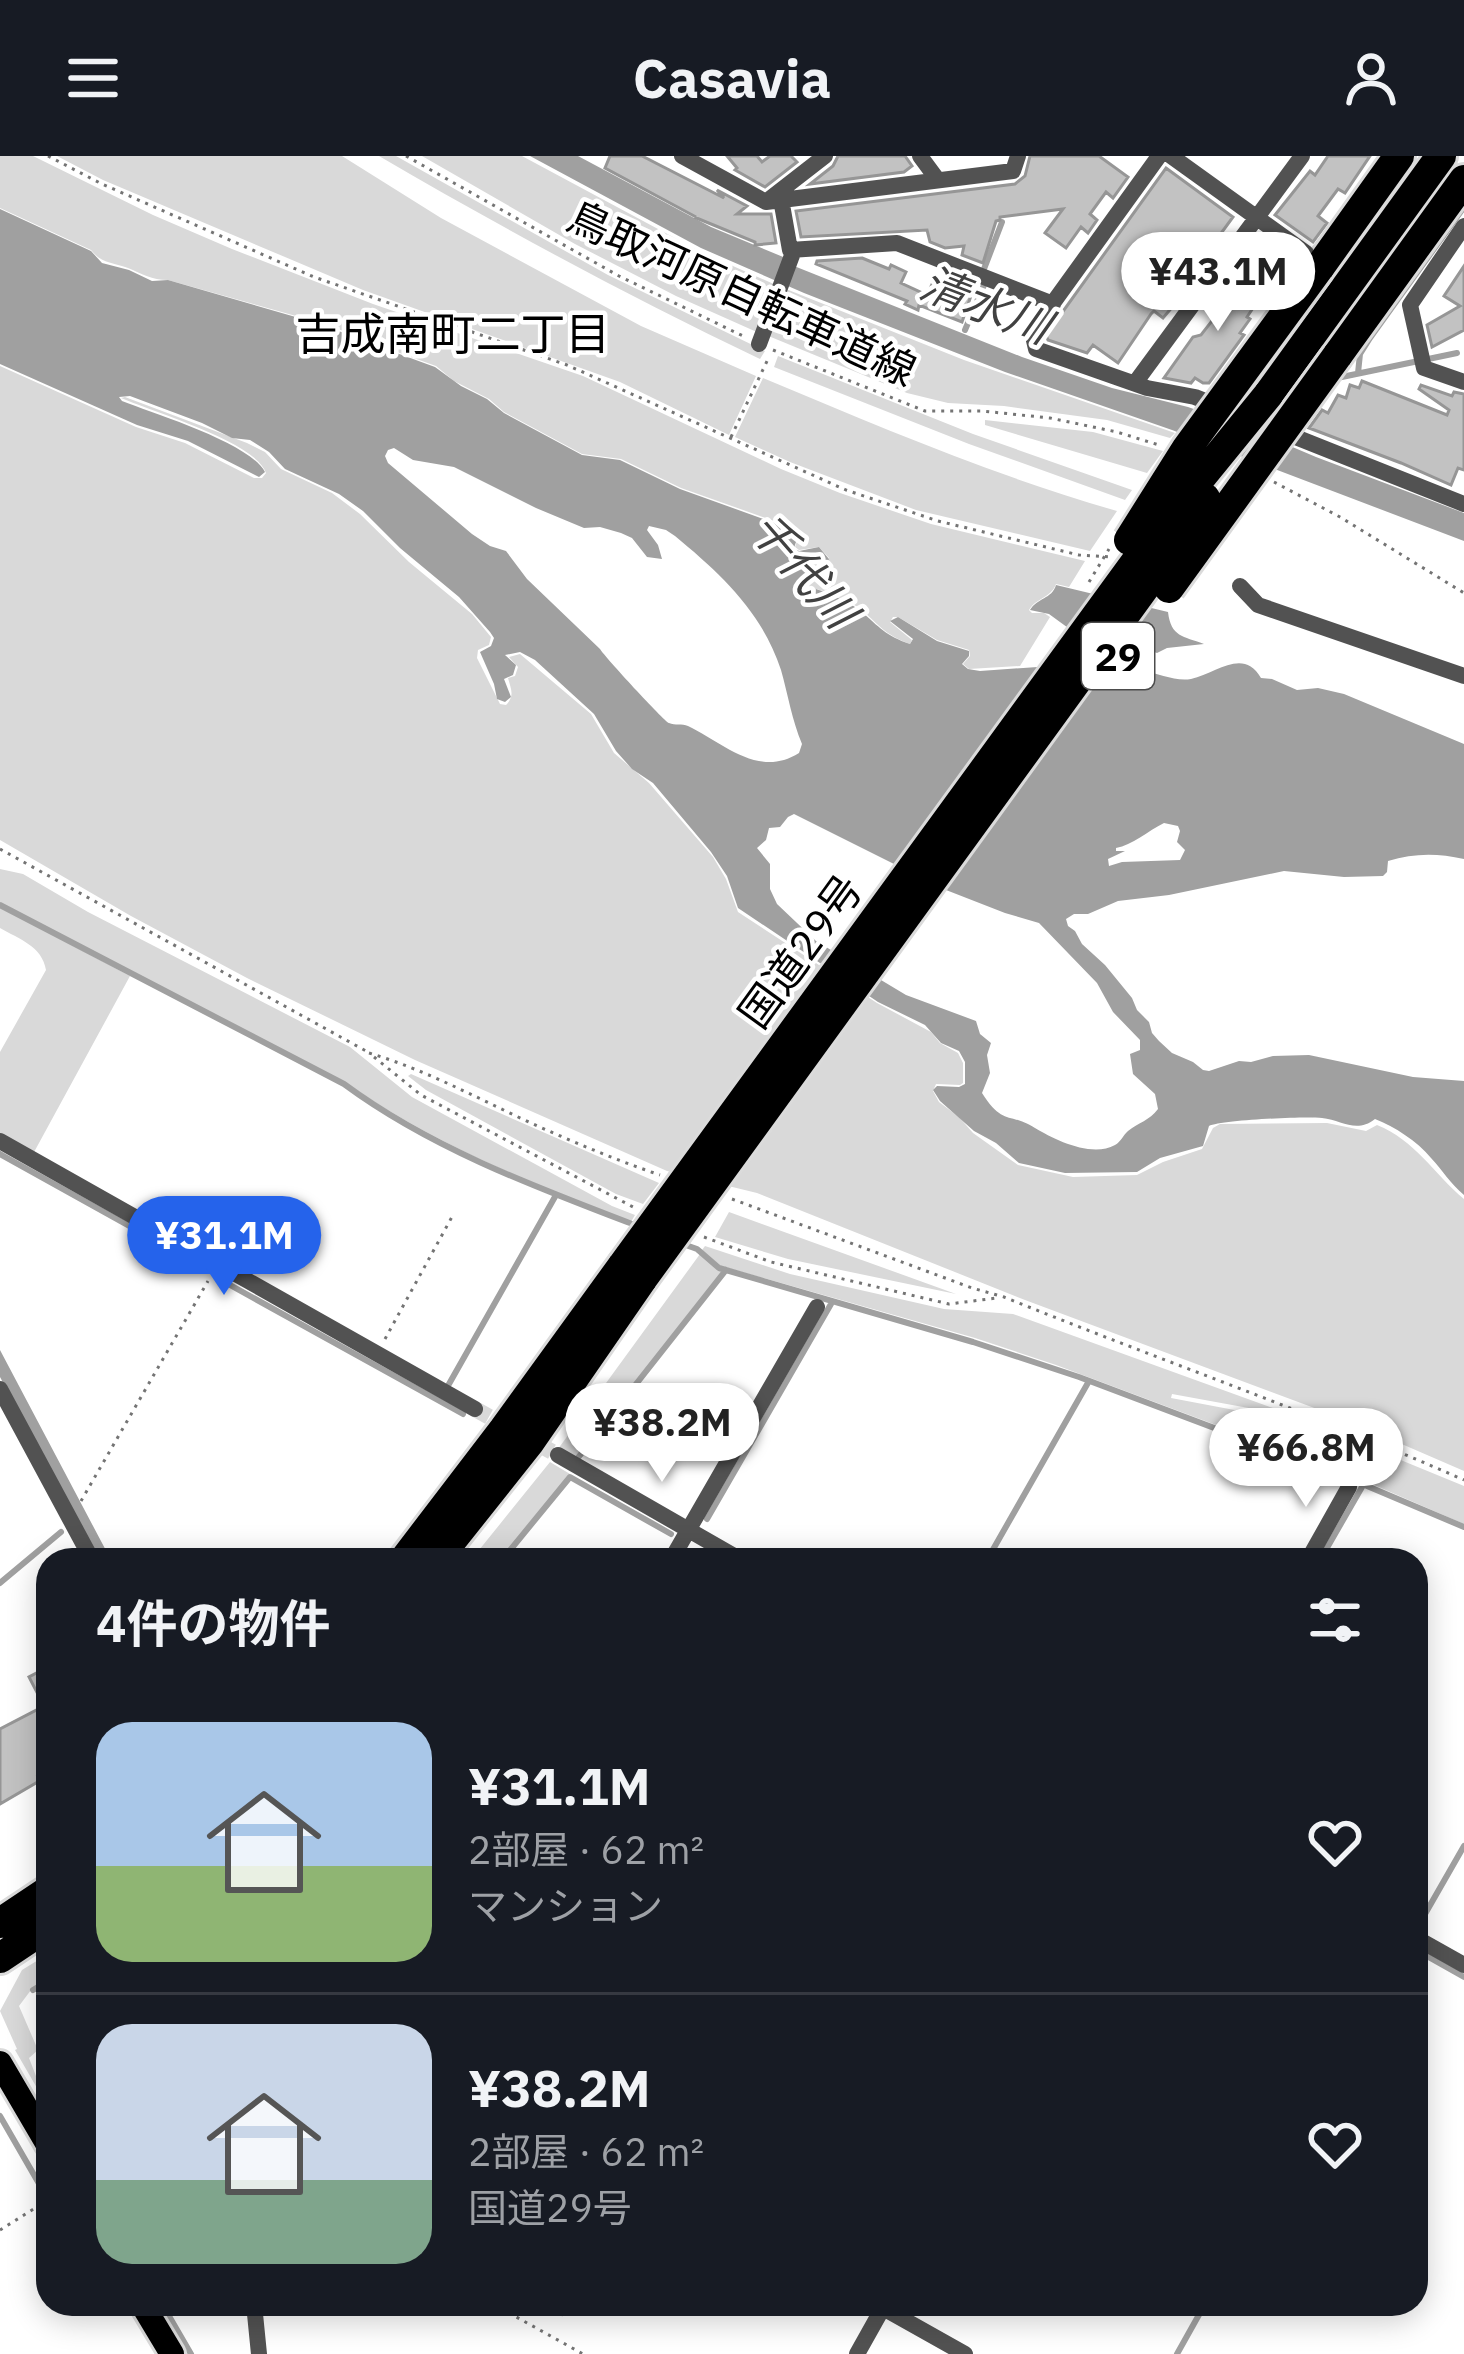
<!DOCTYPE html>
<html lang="ja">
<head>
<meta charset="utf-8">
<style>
	:root { --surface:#171b24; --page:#242831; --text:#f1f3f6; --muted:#9ea1a6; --line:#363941; --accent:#2563eb }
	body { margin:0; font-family:"IBM Plex Sans","Noto Sans JP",sans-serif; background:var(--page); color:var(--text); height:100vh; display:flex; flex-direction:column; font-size:45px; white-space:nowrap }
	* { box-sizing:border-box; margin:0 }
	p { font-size:39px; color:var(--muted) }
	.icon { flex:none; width:66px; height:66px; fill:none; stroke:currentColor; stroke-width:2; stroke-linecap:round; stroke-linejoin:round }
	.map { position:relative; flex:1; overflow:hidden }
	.drawer { position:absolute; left:36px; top:1392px; width:1392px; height:768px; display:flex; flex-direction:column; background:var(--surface); border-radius:36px; box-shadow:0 6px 30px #0003 }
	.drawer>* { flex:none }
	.price { position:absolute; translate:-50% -102px; padding:0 27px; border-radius:42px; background:#fff; color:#222; font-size:39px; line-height:78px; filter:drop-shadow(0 3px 6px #0008) }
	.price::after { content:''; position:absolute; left:50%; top:72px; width:36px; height:27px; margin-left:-18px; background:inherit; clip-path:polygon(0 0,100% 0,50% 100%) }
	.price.active { background:var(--accent); color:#fff }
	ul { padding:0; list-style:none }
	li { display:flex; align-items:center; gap:36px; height:300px; padding:0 60px }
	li+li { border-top:3px solid var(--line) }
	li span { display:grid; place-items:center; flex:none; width:336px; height:240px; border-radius:36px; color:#555 }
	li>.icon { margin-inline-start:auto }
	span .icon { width:144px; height:144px; fill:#fffc; stroke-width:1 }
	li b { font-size:51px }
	h2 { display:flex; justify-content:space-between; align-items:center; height:144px; padding:0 60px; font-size:51px }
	header { display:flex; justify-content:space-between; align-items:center; height:156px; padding:0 60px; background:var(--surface); font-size:54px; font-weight:800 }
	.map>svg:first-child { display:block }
	.green { fill:#d9d9d9 }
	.water { fill:#a0a0a0; fill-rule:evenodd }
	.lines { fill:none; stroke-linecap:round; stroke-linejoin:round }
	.stream { stroke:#a0a0a0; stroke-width:6 }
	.building { fill:#c2c2c2; stroke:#969696; stroke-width:3 }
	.street-tunnel { stroke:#d9d9d9; stroke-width:16; stroke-dasharray:16 8; stroke-linecap:butt }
	.primary-casing { stroke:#dbdbdb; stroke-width:30 }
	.highway-casing { stroke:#dbdbdb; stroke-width:36 }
	.path { stroke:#747474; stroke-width:3; stroke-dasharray:3 6; stroke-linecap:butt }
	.street { stroke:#525252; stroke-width:16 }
	.primary { stroke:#000; stroke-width:24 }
	.highway { stroke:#000; stroke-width:30 }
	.highway-bridge-casing { stroke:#dbdbdb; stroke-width:36; stroke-linecap:butt }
	.path-bridge { stroke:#747474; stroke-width:3; stroke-dasharray:3 6; stroke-linecap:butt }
	.highway-bridge { stroke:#000; stroke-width:30 }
	.labels { text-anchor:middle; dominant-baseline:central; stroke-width:9; stroke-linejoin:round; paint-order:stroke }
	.shield { fill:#fff; stroke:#4c4c4c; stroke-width:3 }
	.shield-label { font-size:39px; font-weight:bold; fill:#000 }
	.street-label { font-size:42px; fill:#000; stroke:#fff }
	.water-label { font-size:45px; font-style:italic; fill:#414141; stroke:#fff }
	.neighbourhood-label { font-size:45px; fill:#000; stroke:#fff }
</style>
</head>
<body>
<header><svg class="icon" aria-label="menu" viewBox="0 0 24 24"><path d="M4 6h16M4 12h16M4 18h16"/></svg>Casavia<svg class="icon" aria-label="person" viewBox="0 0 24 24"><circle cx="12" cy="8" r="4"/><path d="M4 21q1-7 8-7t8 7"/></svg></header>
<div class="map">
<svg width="1464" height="2198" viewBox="0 0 1464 2198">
	<rect width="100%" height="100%" fill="#fff"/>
	<path class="green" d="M0 0H33L153 59 232 93 373 148 583 220 781 313 840 337 931 368 1085 405 1069 431 1056 428C1051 442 1036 442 1029 454L1032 457H1044L1050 461 1020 510 969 513 963 508 970 500 969 494 937 484 898 461H893L890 466 912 484 910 488C885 479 879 469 861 453 856 449 823 434 816 433L810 445 807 433 812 422 811 407H815L825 415 828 413 829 402 819 391 799 394 795 391 800 376 794 372 681 332 621 303 582 298 504 256 489 243 454 225 436 210 383 191 366 190 356 180 328 169 168 124C151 124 143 118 128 112 112 106 102 108 91 94L0 52Z
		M57 0H342L441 62 641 170 756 220 729 279 620 226 363 134 103 24Z
		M379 0H396L608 119 765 195 760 203C630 141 504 73 379 0Z
		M422 0H522L699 95 776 129 759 177 676 140 575 88Z
		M786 133 964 204 1175 277 1170 282 1107 264 1004 250 948 247 907 237 766 179Z
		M778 200 973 278 1132 334 1125 344 969 288 774 211Z
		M0 210 136 271 185 287 254 322H262L266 317C256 286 153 256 121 242L125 241 247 287 265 296 281 313 332 337 360 358 409 406 472 458 491 481 489 489 478 494 477 502 500 548 506 549C515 540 511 533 508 522L515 520 518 511 509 501 520 498 591 558 614 597 649 627 713 701 726 723 738 756 877 847 931 876 940 887 958 897 963 907V927L960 929 936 928 933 935 939 946 959 961 973 977 1018 1009 1073 1021 1137 1019 1163 1006 1202 993 1213 972 1220 968 1327 967 1366 975 1377 969C1415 984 1434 1018 1464 1043V1315L1344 1263 1025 1144 757 1037 667 1015 415 904 247 822 131 760 0 684Z
		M763 222C880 271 995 320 1117 355L1090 395 916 354 790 306 735 281Z
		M985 264 1093 276 1163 295 1147 317 985 269Z
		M0 713 23 718 88 756 350 891 412 941 612 1050 635 1059 631 1066C532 1028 431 987 345 926L0 747Z
		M0 751 130 820 33 998 0 979V896L46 814C42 790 19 783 0 772Z
		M411 918 659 1027 643 1048 616 1038 426 934 408 920Z
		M729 1056 956 1138 788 1103 715 1081Z
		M705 1090 790 1118 944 1153 1013 1158 1273 1252 1265 1255 1172 1238 1171 1242 1266 1260 1291 1259 1464 1330V1368L1365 1325 1056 1209 975 1182 721 1110 702 1094Z
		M700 1098 723 1115 575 1303 558 1293Z
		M550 1306 570 1318 501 1404H471Z
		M48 1798V1823L31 1834 19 1850 38 1894 29 1902 48 1951 15 1894 17 1893 0 1855 22 1814Z"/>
	<path class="water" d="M530 0H578L711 71 788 103 794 110 1022 201 1112 232 1188 251 1248 272 1316 301 1464 357V385L1172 274 1005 216 804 137 701 92Z
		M0 53 91 95 102 107 129 114 152 125 168 124 306 164 356 181 366 191 383 192 435 211 461 230 487 243 504 257 582 299 620 304 680 333 794 374 799 377 794 392 799 395 819 391 829 403 825 414 816 406 810 407 812 422 806 433 809 445 814 444 816 433C826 436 853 448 861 455 879 471 886 480 910 488L913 483 890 465 898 461 937 485 969 495V500L962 508 968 513 980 515 1081 508 1086 485 1049 458 1030 454C1037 442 1052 443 1056 429L1168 456C1171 481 1183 480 1204 488L1167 492 1157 497 1143 492 1141 499 1143 515C1158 517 1176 526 1191 523 1216 518 1243 491 1261 522L1272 523 1297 534 1318 532 1344 538 1464 588V703C1437 697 1414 697 1388 705L1387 716 1383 720 1344 721 1284 715 1169 739 1118 745 1088 758H1074L1066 763 1068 770 1075 775 1082 788 1105 809 1132 842 1137 854 1149 866 1152 877 1159 885 1172 897 1193 906 1203 914 1209 915 1239 905 1251 906 1273 900 1309 899 1413 921 1464 925V1039C1450 1027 1443 1015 1431 1002 1417 985 1395 971 1375 963 1356 978 1342 964 1322 962 1305 960 1221 964 1209 970L1203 990 1160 1002 1137 1016 1065 1017 1019 1007 996 987 974 975 940 945 933 934 937 930 959 931 965 928V906L959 895 941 887 925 869 878 846 738 752 727 720 711 696 653 627 632 613 616 595 594 558 535 504 520 496 505 499 516 509 513 519 504 523 511 541 505 546 497 543 494 528 480 496 491 490 494 482 490 476 459 441 400 392 363 355 339 338 285 313 269 296 250 284 232 282 202 267 130 240 119 241 122 245C155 258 250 287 265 316L259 321 188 285 137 269 0 208ZM394 292 413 304 454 311 536 352 584 372 600 371 621 377 632 382 647 401 662 403 658 389 647 374 649 370 666 374 675 380C721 418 762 456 781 514 788 539 792 564 802 588L799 597C758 623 722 586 688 570 682 567 675 570 669 567 664 565 604 500 600 493L527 423 506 395 490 390 472 378 388 307 385 300 388 294ZM794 658 946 734 1005 757 1039 767 1097 827 1113 856 1140 884V894L1130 898 1133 918 1155 938 1158 953C1149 965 1139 966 1128 975 1123 979 1121 986 1115 989 1092 1002 1055 984 1035 972 1009 956 1003 970 982 937L990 917 987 899 991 887 980 878 976 865 906 839 816 785 777 748 770 733V708L757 692 766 684 769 672 780 671 788 661ZM1164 667 1178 670 1180 675 1177 686 1185 694 1180 704 1122 706 1109 710 1108 703 1125 695H1116V692C1132 689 1148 675 1164 667Z
		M0 1194 111 1404H99L0 1221Z"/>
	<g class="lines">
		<path class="stream" d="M984 113 1002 66
			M965 174 984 129
			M1358 217 1360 198 1370 182 1464 51
			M1337 222 1457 197
			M0 749 344 928C432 993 538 1032 640 1071
			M0 998 203 1111
			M680 1087 697 1093 719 1112 973 1186 1079 1221 1360 1327 1464 1371
			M221 1124 463 1258
			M449 1228 556 1039
			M577 1303 726 1114
			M707 1363 831 1148
			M502 1404 570 1321 671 1378
			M718 1404H719
			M987 1404 1089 1225
			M1320 1404 1362 1331
			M0 1427 61 1376
			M1417 1772 1464 1690
			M1416 1794 1464 1821
			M33 1834 48 1825
			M0 1960 45 2038
			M162 2148 191 2198
			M562 2157 567 2148
			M1177 2198 1205 2148"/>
	</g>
	<path class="building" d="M610 0H642L724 42 717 34 747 50 737 58H771L776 87 755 89V86L694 61H696L605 12Z
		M727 0H757L762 6 770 0H791L797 6 765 31 735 14 737 12Z
		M838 0H905L912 10 904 16 810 28 833 10Z
		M1030 0H1099L1128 21 1113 42 1106 36 1090 58 1097 64 1088 77 1081 71 1066 92 1045 77 1063 53 1000 61V64L996 65 983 107 962 99 964 90 945 92 930 86 927 74 801 81 796 55 1015 28 1025 20Z
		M1328 0H1370L1345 37 1338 33 1318 60 1327 67 1313 86 1275 59 1310 15 1315 19Z
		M1166 12 1233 61 1200 106 1196 104 1185 122 1180 119 1164 142 1174 149 1163 162 1154 155 1151 158 1118 207 1093 189 1087 197 1048 184 1046 179Z
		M862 102 889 113 891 109 906 116 901 127 927 139 935 122 957 132 959 129 973 134 962 166 919 149 918 154 905 148 907 145 816 108 817 105Z
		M1464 110V174L1432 191 1427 169 1460 150 1444 140Z
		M1245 119 1265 134 1247 161 1250 163 1240 177 1244 179 1209 227H1203L1195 222 1191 227 1164 222 1193 181 1201 179 1219 156 1208 149 1223 129 1234 136Z
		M1362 225 1447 259 1449 254 1419 233 1421 229 1452 240 1454 236 1464 238V314L1458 312 1451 329 1401 307 1309 272 1322 254 1328 257 1338 239 1346 242 1350 229 1359 232Z
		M44 1513 48 1522V1616L38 1620 41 1624 0 1648V1573L44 1550 29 1521Z"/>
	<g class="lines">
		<path class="street-tunnel" d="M475 1253 558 1299"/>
		<defs>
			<path id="primary" d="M0 1907 48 1989
				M142 2148 172 2198"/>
			<path id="highway" d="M1319 112 1399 0
				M1337 200 1464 24
				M1268 239 1441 0
				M404 1404 504 1273 623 1109
				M436 1404 529 1287 643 1122
				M0 1767 48 1735
				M0 1802 48 1770"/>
		</defs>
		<use href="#primary" class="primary-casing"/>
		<use href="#highway" class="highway-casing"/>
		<path class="path" d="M48 0 102 28 314 121 567 209 846 334 938 365 1079 399 1111 401
			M406 0 619 120 743 180
			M773 194 925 255H982L1050 262 1117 276 1162 290
			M731 281 768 203
			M1274 326 1340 361 1464 437
			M0 693 366 895
			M369 897C426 914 477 942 531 967 573 986 616 1004 660 1019
			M374 901 421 939 635 1052
			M732 1043 972 1132 1004 1141C1157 1203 1313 1257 1464 1324
			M704 1081 771 1106 949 1148 997 1142
			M385 1183 453 1059
			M81 1345 208 1125
			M0 2074 48 2044
			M493 2148 583 2198
			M58 2150 61 2148"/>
		<path class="street" d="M682 0 766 46 1013 15 1018 0
			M920 0 937 23
			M1159 0 1032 176 1036 193 1147 232 1195 241 1464 348
			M1171 0 1306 97
			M781 43 790 94 897 87 1053 148
			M767 45 825 0
			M1464 70 1410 149 1424 212 1464 226
			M759 188 794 94
			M1135 227 1302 0
			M1240 430 1258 449 1464 520
			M0 985 475 1253
			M0 1233 92 1404
			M558 1299 741 1404
			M671 1404 817 1151
			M1308 1404 1349 1331
			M1416 1782 1464 1809
			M254 2148 259 2198
			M876 2148 965 2198
			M857 2198 885 2148"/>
		<use href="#primary" class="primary"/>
		<use href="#highway" class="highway"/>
		<defs>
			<path id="highway-bridge" d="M1129 384 1187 292 1319 112
				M1169 432 1337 200
				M623 1109 1167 363 1268 239
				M643 1122 1182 380 1205 342"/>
		</defs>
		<use href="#highway-bridge" class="highway-bridge-casing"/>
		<path class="path-bridge" d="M1089 426 1109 393"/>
		<use href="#highway-bridge" class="highway-bridge"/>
	</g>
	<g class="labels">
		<rect class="shield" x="1082" y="467" width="72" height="66" rx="9"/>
		<g class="shield-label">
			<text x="1118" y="500">29</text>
		</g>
		<g class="street-label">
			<text transform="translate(742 137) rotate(25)">鳥取河原自転車道線</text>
			<text transform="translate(800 795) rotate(-54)">国道29号</text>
		</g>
		<g class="water-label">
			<text transform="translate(986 148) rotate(21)">清水川</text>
			<text transform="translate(804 413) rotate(49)">千代川</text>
		</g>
		<g class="neighbourhood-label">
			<text x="453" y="177">吉成南町二丁目</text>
		</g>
	</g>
</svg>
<b class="price" style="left:1218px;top:178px">¥43.1M</b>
<b class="price active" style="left:224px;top:1142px">¥31.1M</b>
<b class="price" style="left:662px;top:1329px">¥38.2M</b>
<b class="price" style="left:1306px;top:1354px">¥66.8M</b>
<section class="drawer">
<h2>4件の物件<svg class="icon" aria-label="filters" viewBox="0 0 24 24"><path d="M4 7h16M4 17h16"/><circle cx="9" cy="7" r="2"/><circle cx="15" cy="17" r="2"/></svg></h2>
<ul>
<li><span style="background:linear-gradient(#a9c7e8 60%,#8fb573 0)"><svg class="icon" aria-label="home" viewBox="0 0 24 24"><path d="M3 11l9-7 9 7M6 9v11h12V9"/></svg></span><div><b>¥31.1M</b><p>2部屋 · 62 m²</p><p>マンション</p></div><svg class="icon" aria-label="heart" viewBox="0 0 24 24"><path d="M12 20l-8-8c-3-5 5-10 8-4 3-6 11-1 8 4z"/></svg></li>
<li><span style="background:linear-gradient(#c9d6e8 65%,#7fa58c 0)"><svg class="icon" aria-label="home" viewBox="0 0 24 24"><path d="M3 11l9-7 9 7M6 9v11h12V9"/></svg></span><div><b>¥38.2M</b><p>2部屋 · 62 m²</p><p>国道29号</p></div><svg class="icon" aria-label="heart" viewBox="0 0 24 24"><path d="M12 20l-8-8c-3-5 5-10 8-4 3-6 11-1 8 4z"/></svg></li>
</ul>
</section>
</div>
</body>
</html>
